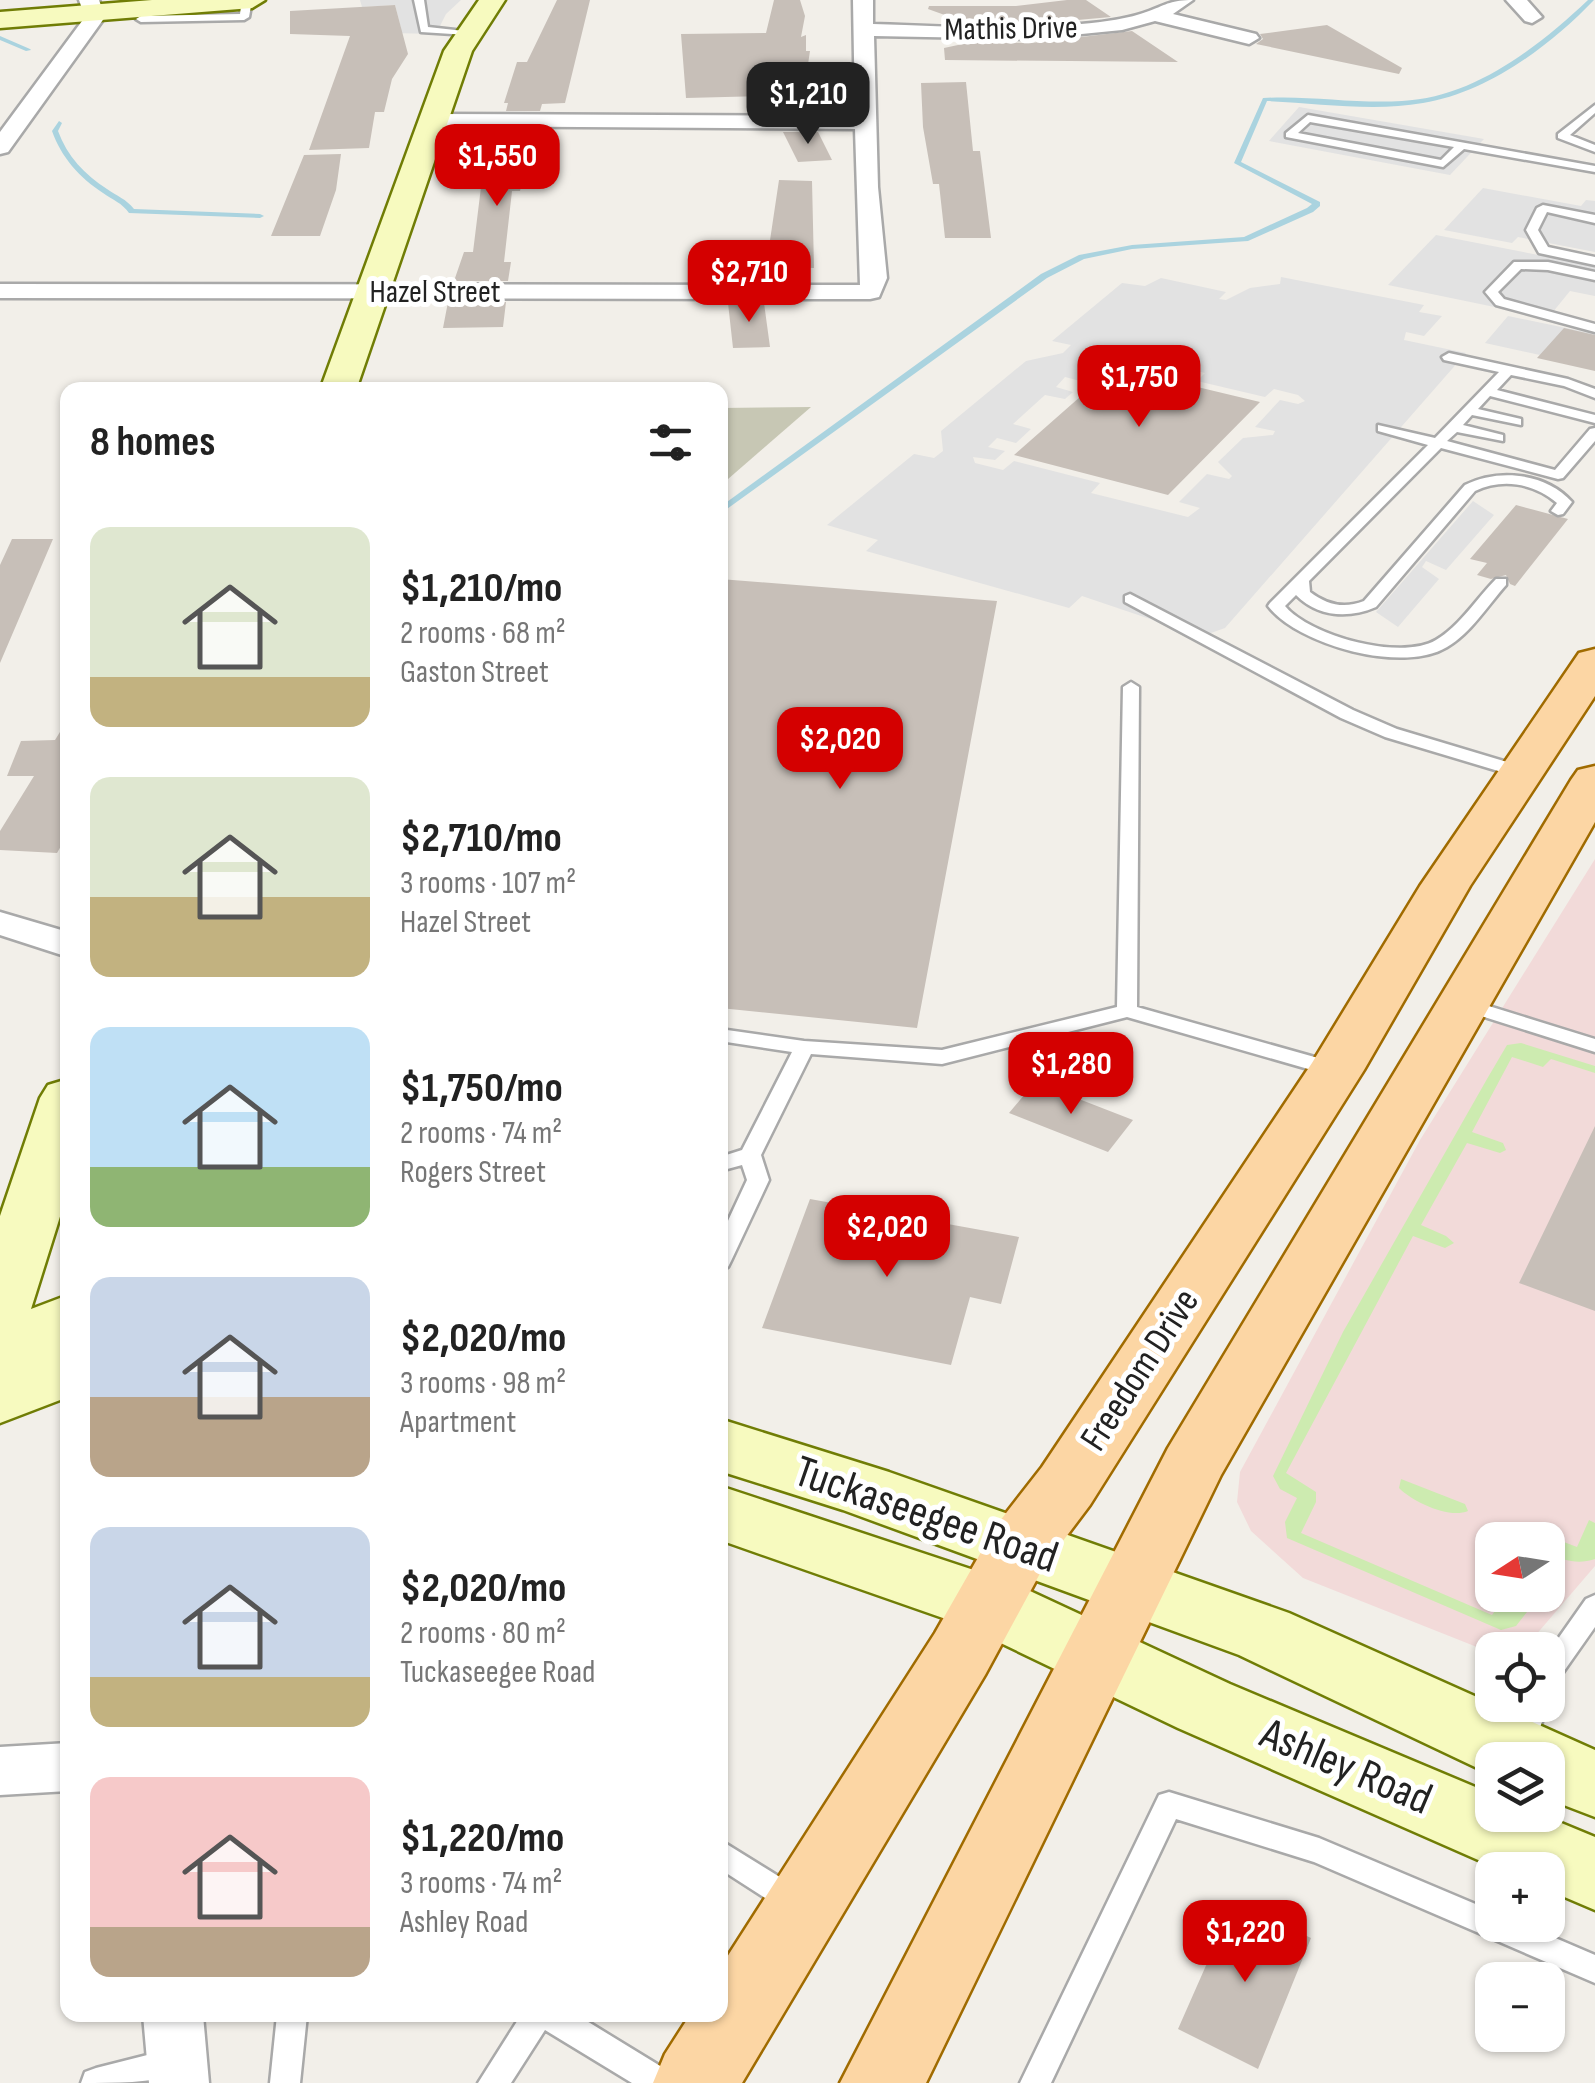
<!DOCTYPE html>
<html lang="en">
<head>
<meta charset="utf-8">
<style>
	:root { --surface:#fff; --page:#f6f6f6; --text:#222; --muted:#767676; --accent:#d40000 }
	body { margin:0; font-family:"Sofia Sans Condensed",sans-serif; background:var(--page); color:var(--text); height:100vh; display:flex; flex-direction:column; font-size:38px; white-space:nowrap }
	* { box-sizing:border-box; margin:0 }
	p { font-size:32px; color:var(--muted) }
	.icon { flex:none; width:55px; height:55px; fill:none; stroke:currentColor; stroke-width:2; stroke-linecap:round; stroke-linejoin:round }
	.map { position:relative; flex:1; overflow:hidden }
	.panel { position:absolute; left:60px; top:382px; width:668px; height:1640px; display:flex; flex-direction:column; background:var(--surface); border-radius:20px; box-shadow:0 2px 8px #0004 }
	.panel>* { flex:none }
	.needle { width:65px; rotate:258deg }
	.buttons { position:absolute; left:1475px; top:1522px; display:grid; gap:20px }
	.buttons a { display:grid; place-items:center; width:90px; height:90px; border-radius:20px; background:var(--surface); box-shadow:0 2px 8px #0004; font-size:50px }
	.price { position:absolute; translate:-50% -85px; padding:0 22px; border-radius:20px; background:var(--accent); color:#fff; font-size:32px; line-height:65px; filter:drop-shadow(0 2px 5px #0008) }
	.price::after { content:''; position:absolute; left:50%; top:60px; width:30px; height:22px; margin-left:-15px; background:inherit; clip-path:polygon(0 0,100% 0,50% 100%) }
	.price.active { background:#222; color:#fff }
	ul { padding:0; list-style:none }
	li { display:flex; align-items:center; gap:30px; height:250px; padding:0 30px }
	li span { display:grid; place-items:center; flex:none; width:280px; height:200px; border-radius:20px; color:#555 }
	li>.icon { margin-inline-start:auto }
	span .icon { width:120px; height:120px; fill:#fffc; stroke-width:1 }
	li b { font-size:42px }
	h2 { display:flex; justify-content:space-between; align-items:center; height:120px; padding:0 30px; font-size:42px }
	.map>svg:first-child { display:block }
	.commercial { fill:#f2dad9; fill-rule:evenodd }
	.construction { fill:#c7c7b4 }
	.grass { fill:#cdebb0 }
	.parking { fill:#e2e2e2; fill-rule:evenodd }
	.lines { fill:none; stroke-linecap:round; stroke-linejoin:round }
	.stream { fill:#aad3df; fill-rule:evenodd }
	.building { fill:#c7bfb8 }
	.lane-casing { stroke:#a9a9a9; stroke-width:5 }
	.street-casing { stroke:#a9a9a9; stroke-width:5 }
	.secondary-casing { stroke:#707d05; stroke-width:5 }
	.primary-casing { stroke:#a06b00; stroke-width:5 }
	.lane { fill:#fff; fill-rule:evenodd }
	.street { fill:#fff; fill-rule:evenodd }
	.secondary { fill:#f7fabf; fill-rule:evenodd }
	.primary { fill:#fcd6a4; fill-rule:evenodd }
	.labels { text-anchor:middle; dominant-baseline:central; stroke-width:10; stroke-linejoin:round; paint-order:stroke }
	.far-street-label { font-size:32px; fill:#222; stroke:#fff }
	.street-label { font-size:38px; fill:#222; stroke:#fff }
	.near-street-label { font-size:45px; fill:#222; stroke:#fff }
</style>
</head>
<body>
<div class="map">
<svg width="1595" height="2083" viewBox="0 0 1595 2083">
	<rect width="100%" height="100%" fill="#f2efe9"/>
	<path class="commercial" d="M1595 859V1566L1523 1650H1492V1653L1303 1578 1251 1531 1237 1502 1240 1472 1420 1140ZM1492 1540H1548V1595H1492Z"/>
	<path class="construction" d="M811 407 720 486V408Z"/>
	<path class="grass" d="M1521 1043 1595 1066V1073L1551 1059 1543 1067 1512 1057 1472 1132 1503 1143 1506 1150 1500 1153 1467 1143 1421 1225 1446 1236 1454 1243 1445 1248 1413 1236 1286 1473 1316 1492V1502L1301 1533 1492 1615 1504 1598H1515L1527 1612 1516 1626 1501 1630 1287 1538 1285 1522 1297 1498 1280 1489 1273 1476 1343 1332 1487 1079 1507 1045Z
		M1401 1479 1465 1504 1468 1511C1449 1519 1413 1502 1399 1488Z
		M1589 1520 1595 1523V1559C1577 1565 1564 1560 1548 1554V1540H1538L1548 1536 1577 1547Z"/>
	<path class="parking" d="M360 0H461L446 14 436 34 391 33 401 28 395 5 362 7Z
		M1299 107 1484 139 1450 175 1269 141Z
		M1483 188 1581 206 1586 200 1595 201V252L1518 237 1512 243 1444 230Z
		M1436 235 1595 266V296L1570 291 1548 318 1388 285Z
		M1281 277 1424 305 1419 312 1442 316 1424 336 1406 332 1404 340 1466 353 1225 628 1191 640 1153 620 1082 596 1069 608 866 551 878 540 827 525 914 454 934 458 943 451 941 431 1026 361 1063 353 1071 345 1052 341 1122 283 1145 286 1161 278 1226 292 1219 299 1226 300 1250 288 1280 284ZM1100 350 1133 357 1125 364 1163 373 1173 365 1205 373 1197 381 1265 397 1274 389 1298 395 1305 401 1298 404 1280 400 1255 427 1275 431 1273 435 1243 438 1218 462 1232 476 1229 479 1207 474 1179 502 1200 508 1188 517 1091 493 1100 483 1014 461 1003 470 975 463 973 457 995 460 1005 451 988 447 997 438 1016 443 1031 429 1013 424 1045 395 1065 399 1073 392 1056 387 1065 377 1084 382 1096 370 1080 366Z
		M1508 316 1595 334V352L1540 355 1485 343Z
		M1473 501 1494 515 1446 570 1426 561 1422 567 1439 579 1398 627 1376 612Z"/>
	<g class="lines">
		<path class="stream" d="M1588 0H1594C1550 46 1487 93 1423 103 1372 112 1318 103 1267 101L1241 162 1320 202V206L1313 212 1248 241 1132 249 1084 259 1047 278 720 514V507L1041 274 1079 255 1132 245 1244 237 1307 208 1312 204 1234 163 1263 98C1309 95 1355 104 1402 101 1473 98 1537 48 1588 0Z
			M0 36 30 49 31 50 26 51 0 40Z
			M59 121 62 123 58 131C67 156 85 175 107 189 117 196 126 199 134 209L260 214 264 216 260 218 129 213C122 203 113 200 103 193 80 178 61 157 52 131Z"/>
	</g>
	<path class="building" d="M557 0H590L565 103 542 104 540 111H506L508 103H504L517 62H527Z
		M774 0H800L805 16 801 37 806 35V51H810L803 98H800L807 112H773L766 96 686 98 681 34 766 33Z
		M1067 0H1086L1111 17 1055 22 967 23 928 9 929 6H1016Z
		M395 5 408 54 392 79 384 112H375L369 148 309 150 350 36 290 34V11Z
		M1327 25 1402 68 1399 74 1256 44 1263 39 1260 34Z
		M1132 31 1178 62 945 60 944 48 972 42 1031 43Z
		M966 82 973 151H980L991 238H945L939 184H933L923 127 921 83Z
		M500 130H535L520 191H512L504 262H511L508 281H454L464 252H473L482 179H486Z
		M783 132H818L832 160 798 162Z
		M341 154 336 190 320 236H271L304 155Z
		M779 180 812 181 814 268 766 267Z
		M729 252H757L761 281H726L723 257H728Z
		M448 302H506L503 327 443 328Z
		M728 303H764L770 347 733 348Z
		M1564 328 1595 335V371L1537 358Z
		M1114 367 1260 402 1168 495 1014 455Z
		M1516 505 1568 519 1515 586 1510 584 1506 575 1491 579 1477 575 1487 563 1470 559Z
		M12 539H53L0 663V565Z
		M720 579 997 601 917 1028 720 1008Z
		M68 719V834L57 853 0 850V831L34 776H7L21 741 55 740Z
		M1035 1082 1133 1120 1108 1152 1009 1113Z
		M1595 1126V1311L1519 1283Z
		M810 1199 1019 1237 1001 1304 970 1297 951 1365 762 1328Z
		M1234 1902 1311 1938 1258 2069 1178 2029Z"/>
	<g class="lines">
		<defs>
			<path id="lane" d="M242 0H252L249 17 244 20 141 22 136 19 141 16 240 14Z
				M414 0H424L428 27 473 32 468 35 421 32Z
				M1595 105V113L1570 135 1595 145V152L1558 138V134Z
				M1308 115 1595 166V172L1464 149 1443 167 1286 137V133ZM1310 122 1454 147 1441 160 1298 133Z
				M1543 205 1595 215V223L1547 212 1538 230 1548 247 1595 257V265L1539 253 1526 230 1537 208Z
				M1514 262H1548L1595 272V280L1548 270 1521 269 1498 292 1504 299 1595 324V332L1496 305 1485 292Z
				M1449 353 1568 379 1595 389V398L1564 386 1511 375 1497 390 1595 415V423L1490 396 1478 409 1521 419V425L1472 415 1463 425 1503 435V441L1457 432 1447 441 1555 470 1590 429 1595 428V441L1563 478 1558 479 1441 448 1309 581 1310 592C1327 605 1344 609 1364 601L1465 485C1499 468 1546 473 1572 502L1563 514 1558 515 1551 511 1557 503C1534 483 1502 478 1475 491L1376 607C1348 619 1318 617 1296 595L1285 606C1310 636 1401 661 1436 640 1460 626 1477 598 1496 579H1506V585C1488 605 1471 633 1447 647 1403 674 1298 645 1268 606L1270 603 1428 445 1378 431V425L1435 438 1499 372 1444 360 1442 357Z
				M1130 594 1353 710 1397 729 1527 768 1530 772 1521 777 1515 776 1385 737 1341 718 1125 602V596Z
				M1131 682 1139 687 1137 1007 1343 1065 1346 1070 1343 1075 1336 1077 1127 1017 942 1064 811 1054 761 1155 769 1180 731 1261 728 1267 720 1269V1238L747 1180 742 1165 720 1171V1157L742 1150 792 1052 720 1041V1029L804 1041 942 1050 1117 1007 1123 687Z
				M1466 999 1595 1039V1052L1459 1009 1456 1005 1459 1001Z
				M1595 1595V1627L1557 1681 1548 1684V1653L1586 1599Z
				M1548 1703V1705L1531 1753 1521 1757 1511 1753 1507 1745 1522 1705Z
				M1169 1792 1319 1838 1492 1911V1925H1525L1595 1955V1983L1314 1862 1176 1819 1051 2083H1020L1159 1795Z
				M720 1840 804 1892 808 1901 804 1910 794 1914 784 1910 720 1869Z
				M277 2015H307L300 2083H270Z
				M521 2015H577L670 2072 674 2083H632L545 2030 511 2083H478Z
				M171 2049 182 2054 186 2064 182 2074C150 2083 115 2083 81 2083L85 2072 96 2068Z"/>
			<path id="street" d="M79 0H99L105 17 8 152 0 154V132L85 17Z
				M853 0H873V24C942 26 1012 31 1081 24 1104 22 1128 19 1149 11 1168 4 1171 0 1193 0L1173 14 1256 34 1259 38 1249 44 1155 21 1122 30 1031 39 874 36 878 187 887 278 879 297 870 299 0 298V284L860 285 855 129 433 126 422 120 433 114 855 116Z
				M1506 0H1527L1542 17 1532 23 1525 21Z
				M0 912 68 932V957L0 935Z
				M68 1743V1791L0 1795V1747Z
				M143 2015H203L209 2083H149Z"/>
			<path id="secondary" d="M152 0H265L252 8 0 28V12Z
				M479 0H505L472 51 356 390H320L444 51Z
				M68 1079V1191L31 1309 68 1295V1345L62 1348 68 1346V1397L0 1423V1216L40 1098 48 1085Z
				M720 1419 889 1472 1289 1613 1595 1750V1817L1548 1799V1760H1492V1775L1239 1655 843 1510 720 1471Z
				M720 1486 1013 1583 1230 1684 1492 1794V1815H1542L1595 1837V1910L1548 1890V1870H1501L1178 1728 963 1625 720 1540Z"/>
			<path id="primary" d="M1595 649V696L1470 886 1364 1070 1090 1505 1044 1566 985 1675 742 2083H653L665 2054 690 2015H720V1968L935 1633 996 1526 1042 1467 1312 1063 1420 886 1579 653Z
				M1595 766V822L1221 1475 926 2083H840L1168 1448 1571 780 1578 770Z"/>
		</defs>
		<use href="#lane" class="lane-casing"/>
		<use href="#street" class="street-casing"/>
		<use href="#secondary" class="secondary-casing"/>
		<use href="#primary" class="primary-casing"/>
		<use href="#lane" class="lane"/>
		<use href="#street" class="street"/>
		<use href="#secondary" class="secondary"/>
		<use href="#primary" class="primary"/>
	</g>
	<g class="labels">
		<g class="far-street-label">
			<text transform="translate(1011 29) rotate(-1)">Mathis Drive</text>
			<text x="435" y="292">Hazel Street</text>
		</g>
		<g class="street-label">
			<text transform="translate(1140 1370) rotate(-57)">Freedom Drive</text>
		</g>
		<g class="near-street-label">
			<text transform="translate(926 1515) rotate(19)">Tuckaseegee Road</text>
			<text transform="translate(1346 1767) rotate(23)">Ashley Road</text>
		</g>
	</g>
</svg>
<div class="buttons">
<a><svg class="needle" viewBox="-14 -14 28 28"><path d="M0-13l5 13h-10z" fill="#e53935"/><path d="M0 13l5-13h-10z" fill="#767676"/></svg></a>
<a><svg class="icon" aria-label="locate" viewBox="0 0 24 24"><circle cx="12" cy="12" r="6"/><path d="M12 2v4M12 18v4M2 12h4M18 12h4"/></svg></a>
<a><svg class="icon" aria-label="layers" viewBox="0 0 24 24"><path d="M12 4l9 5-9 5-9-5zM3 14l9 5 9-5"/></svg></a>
<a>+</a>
<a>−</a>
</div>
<b class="price active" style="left:808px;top:147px">$1,210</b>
<b class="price" style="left:497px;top:209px">$1,550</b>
<b class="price" style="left:749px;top:325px">$2,710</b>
<b class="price" style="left:1139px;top:430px">$1,750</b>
<b class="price" style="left:840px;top:792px">$2,020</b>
<b class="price" style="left:1071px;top:1117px">$1,280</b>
<b class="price" style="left:887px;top:1280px">$2,020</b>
<b class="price" style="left:1245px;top:1985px">$1,220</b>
<section class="panel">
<h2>8 homes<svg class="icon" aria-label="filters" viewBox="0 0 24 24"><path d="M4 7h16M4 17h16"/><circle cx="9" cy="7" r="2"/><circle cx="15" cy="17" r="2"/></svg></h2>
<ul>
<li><span style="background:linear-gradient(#dfe7d0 75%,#c2b280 0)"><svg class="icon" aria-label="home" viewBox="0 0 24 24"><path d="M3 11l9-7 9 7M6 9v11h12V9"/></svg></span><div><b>$1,210/mo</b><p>2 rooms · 68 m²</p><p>Gaston Street</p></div></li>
<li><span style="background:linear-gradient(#dfe7d0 60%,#c2b280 0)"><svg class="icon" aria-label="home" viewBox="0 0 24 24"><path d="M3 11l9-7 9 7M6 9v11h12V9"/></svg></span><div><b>$2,710/mo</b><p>3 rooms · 107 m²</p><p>Hazel Street</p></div></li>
<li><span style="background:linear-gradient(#bfe0f5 70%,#8fb573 0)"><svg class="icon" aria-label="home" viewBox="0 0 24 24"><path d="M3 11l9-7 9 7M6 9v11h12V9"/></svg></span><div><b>$1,750/mo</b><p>2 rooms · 74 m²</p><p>Rogers Street</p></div></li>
<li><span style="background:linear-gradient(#c9d6e8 60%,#b9a48a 0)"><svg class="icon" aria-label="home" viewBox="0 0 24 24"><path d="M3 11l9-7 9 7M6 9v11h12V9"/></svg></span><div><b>$2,020/mo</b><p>3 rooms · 98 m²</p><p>Apartment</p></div></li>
<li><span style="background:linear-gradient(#c9d6e8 75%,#c2b280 0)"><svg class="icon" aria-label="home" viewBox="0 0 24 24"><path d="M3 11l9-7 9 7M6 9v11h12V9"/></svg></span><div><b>$2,020/mo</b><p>2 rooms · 80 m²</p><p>Tuckaseegee Road</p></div></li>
<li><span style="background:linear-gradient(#f6c9c9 75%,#b9a48a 0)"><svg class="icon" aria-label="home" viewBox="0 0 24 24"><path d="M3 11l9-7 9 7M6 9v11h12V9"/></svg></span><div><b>$1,220/mo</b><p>3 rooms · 74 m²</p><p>Ashley Road</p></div></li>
</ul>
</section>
</div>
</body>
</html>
